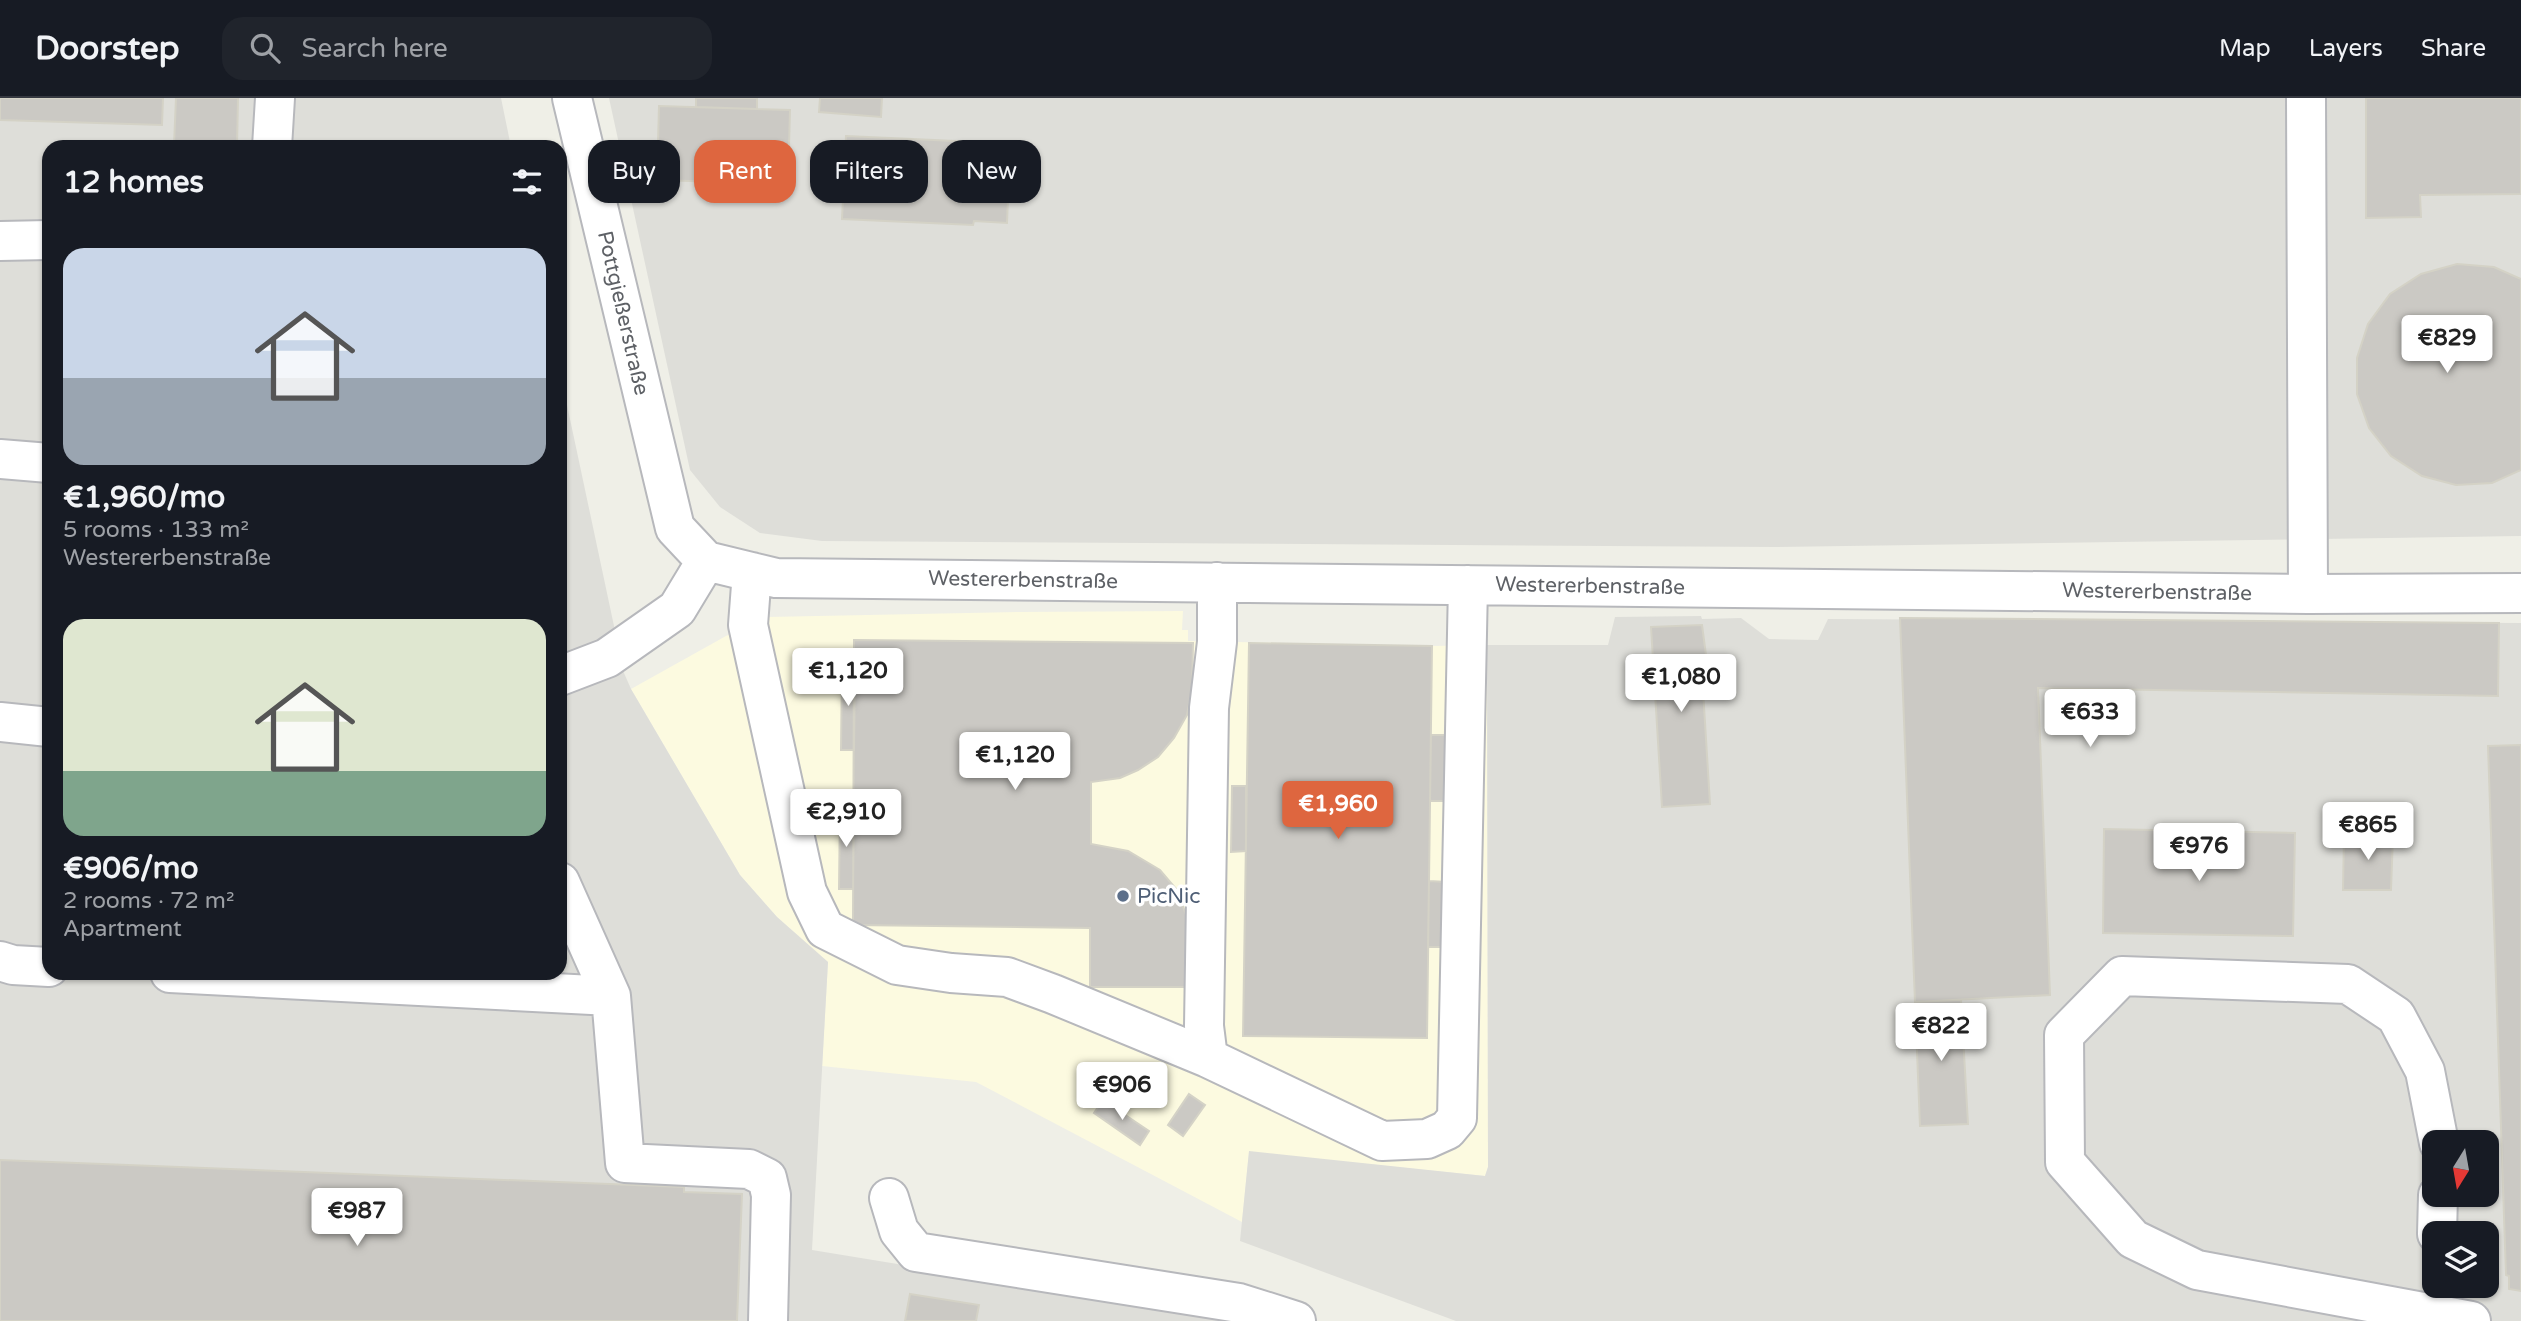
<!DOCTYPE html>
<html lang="en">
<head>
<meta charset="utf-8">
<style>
	:root { --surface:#171b24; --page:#20242c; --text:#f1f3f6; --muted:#9ea1a6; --line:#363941; --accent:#de663f }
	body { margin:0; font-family:"Varela Round",sans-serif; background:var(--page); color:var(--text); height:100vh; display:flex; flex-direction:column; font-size:26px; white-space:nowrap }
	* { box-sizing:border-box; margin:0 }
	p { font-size:23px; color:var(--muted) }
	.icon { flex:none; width:38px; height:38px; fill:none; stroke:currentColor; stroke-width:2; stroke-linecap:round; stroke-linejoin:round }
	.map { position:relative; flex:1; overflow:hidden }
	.details { position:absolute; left:42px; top:42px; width:525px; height:840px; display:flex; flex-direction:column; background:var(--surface); border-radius:21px; box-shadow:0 2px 5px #0004 }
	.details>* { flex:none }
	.banner { position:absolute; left:588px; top:42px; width:665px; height:63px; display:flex; gap:14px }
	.needle { width:46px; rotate:191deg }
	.fabs { position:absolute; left:2422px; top:1032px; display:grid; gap:14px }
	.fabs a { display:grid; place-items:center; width:77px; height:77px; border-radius:14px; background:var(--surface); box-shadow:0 2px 5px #0004; font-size:35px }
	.price { position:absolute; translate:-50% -60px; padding:0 16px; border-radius:7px; background:#fff; color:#222; font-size:23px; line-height:46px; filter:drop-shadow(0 2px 4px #0008) }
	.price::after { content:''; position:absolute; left:50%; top:42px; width:21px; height:16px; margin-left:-10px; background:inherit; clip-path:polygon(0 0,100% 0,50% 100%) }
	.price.active { background:var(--accent); color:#fff }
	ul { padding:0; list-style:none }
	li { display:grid; align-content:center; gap:14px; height:371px; padding:0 21px }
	li span { display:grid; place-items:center; height:217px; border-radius:21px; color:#555 }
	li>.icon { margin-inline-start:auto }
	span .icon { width:126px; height:126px; fill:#fffc; stroke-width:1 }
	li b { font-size:30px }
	h2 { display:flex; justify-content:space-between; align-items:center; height:84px; padding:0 21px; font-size:30px }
	.pill { padding:0 24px; border-radius:21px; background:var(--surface); box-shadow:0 2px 5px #0004; font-size:24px; line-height:63px }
	.pill.active { background:var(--accent); color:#fff }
	header { display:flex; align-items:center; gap:42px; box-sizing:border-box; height:98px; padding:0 35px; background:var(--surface); border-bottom:2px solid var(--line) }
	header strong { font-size:33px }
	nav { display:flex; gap:38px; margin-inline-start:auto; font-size:24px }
	.search { width:490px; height:63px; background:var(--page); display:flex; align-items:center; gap:18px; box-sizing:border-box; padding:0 24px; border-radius:21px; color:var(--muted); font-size:26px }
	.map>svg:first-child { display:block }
	.commercial { fill:#fcfae0 }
	.industrial { fill:#deded9; fill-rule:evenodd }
	.building { fill:#cbc9c4; stroke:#d4d2c6; stroke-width:2 }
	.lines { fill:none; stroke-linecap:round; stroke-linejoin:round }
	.minor-casing { stroke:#b7b8bc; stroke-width:42 }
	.minor { stroke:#fff; stroke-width:38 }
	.service-dot { fill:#5c6f8a; stroke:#fff; stroke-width:2.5 }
	.labels { text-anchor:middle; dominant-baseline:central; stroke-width:7; stroke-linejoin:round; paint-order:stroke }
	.street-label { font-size:21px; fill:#5e6166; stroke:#fff }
	.service-label { font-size:21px; fill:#4e5e75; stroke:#fff; text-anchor:start }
</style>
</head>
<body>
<header>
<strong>Doorstep</strong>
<div class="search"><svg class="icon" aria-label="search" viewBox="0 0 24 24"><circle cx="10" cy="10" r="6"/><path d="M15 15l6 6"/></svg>Search here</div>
<nav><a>Map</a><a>Layers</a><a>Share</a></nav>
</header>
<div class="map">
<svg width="2521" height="1223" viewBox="0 0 2521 1223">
	<rect width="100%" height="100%" fill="#efefe7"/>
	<path class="commercial" d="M1183 513 1182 532H1188V543L1432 548 1487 547 1488 1069 1485 1078 1249 1054 1242 1124 976 984 822 968 828 864 777 819 740 777 631 591 726 538 767 519 1018 514Z"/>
	<path class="industrial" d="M0 0H501L511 49H49V875H560V274L624 575 631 591 740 777 777 819 828 864 812 1152 1245 1223H0Z
		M609 0H2521V438L1774 449 822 443 760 435 720 409 690 372Z
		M1701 518 1702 521 1741 520 1769 541 1818 542 1828 521 2521 525V1223H1456L1240 1143 1249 1053 1485 1078 1488 1069 1487 547H1608L1615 519ZM2434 1045H2487V1097H2434ZM2434 1136H2487V1188H2434Z"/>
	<path class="building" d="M0 0H163L162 27 0 22Z
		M176 0H238L237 49 174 47Z
		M696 0H757V11L696 9Z
		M820 0H882L881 19 819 14Z
		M2366 0H2521V96L2420 97 2421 119 2366 120Z
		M659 8 790 12 788 86 657 82Z
		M846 38 977 44V49L1010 50 1007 125 974 123 973 127 842 121Z
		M2457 166 2494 169 2521 181V372L2492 385 2456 387 2422 378 2391 358 2369 330 2357 296V260L2368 226 2390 196 2421 176Z
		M1900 520 2499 525 2498 598 2038 590 2050 897 1915 904Z
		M1702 527 1706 557 1703 592 1710 706 1662 709 1651 529Z
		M854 542 1193 545 1192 591 1187 617 1174 640 1158 659 1138 672 1120 680 1091 684V746L1128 753 1160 772 1177 792 1189 825V889H1090V830L853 827Z
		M1249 545 1432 548 1427 940 1243 938Z
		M842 569H855L854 652H841Z
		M1431 637H1447L1446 703H1430Z
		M2521 647V1193L2509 1191V1178L2506 1177 2488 648Z
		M1232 688H1246V753L1231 754Z
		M840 711 854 712 853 791H839Z
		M2104 731 2295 735 2293 838 2103 835Z
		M2344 736 2393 737 2391 792H2343Z
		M1429 783 1446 784 1445 849H1428Z
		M1961 902 1968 1026 1920 1028 1915 904Z
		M1189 996 1205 1007 1183 1038 1168 1027Z
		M1103 1002 1149 1033 1140 1047 1094 1015Z
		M0 1062 684 1089V1094L742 1096 737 1223H0Z
		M910 1196 979 1207 976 1223H905Z"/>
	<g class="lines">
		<defs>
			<path id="minor" d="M572 0 675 430 706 463 776 480 2308 496 2521 495
				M2306 0 2308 496
				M272 49 275 0
				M0 143 49 142
				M0 361 49 365
				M752 474 748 527 807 794 825 831 897 867 951 875 1007 879 1053 896 1208 960
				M1217 484V544L1209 610 1204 928 1208 960 1382 1043 1427 1041 1447 1032 1457 1020 1468 487
				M560 578 607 560 677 511 706 463
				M0 624 49 629
				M0 863 13 867 49 869
				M170 875 611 898 560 784
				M611 898 625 1065 749 1071 767 1080 771 1097 768 1223
				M2439 1045 2425 973 2396 918 2348 886 2122 878 2064 937 2065 1064 2133 1141 2197 1172 2471 1223
				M889 1100 899 1133 916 1154 1239 1205 1296 1223
				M2437 1136 2438 1097"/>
		</defs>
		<use href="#minor" class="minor-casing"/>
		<use href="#minor" class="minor"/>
	</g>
	<circle class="service-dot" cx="1123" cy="798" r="7"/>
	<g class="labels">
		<g class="street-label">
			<text transform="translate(623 215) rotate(77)">Pottgießerstraße</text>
			<text transform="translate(1023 482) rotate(1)">Westererbenstraße</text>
			<text transform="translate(1590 488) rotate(1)">Westererbenstraße</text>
			<text transform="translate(2157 494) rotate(1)">Westererbenstraße</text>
		</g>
		<g class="service-label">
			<text x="1137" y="798">PicNic</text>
		</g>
	</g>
</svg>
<div class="fabs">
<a><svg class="needle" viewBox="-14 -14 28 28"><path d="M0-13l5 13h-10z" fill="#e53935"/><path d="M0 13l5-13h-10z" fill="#9ea1a6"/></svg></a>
<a><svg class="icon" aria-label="layers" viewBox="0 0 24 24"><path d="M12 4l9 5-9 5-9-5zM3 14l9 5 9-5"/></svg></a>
</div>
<b class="price" style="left:2447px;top:277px">€829</b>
<b class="price" style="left:848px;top:610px">€1,120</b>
<b class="price" style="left:1681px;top:616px">€1,080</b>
<b class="price" style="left:2090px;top:651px">€633</b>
<b class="price" style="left:1015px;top:694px">€1,120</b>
<b class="price active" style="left:1338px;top:743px">€1,960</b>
<b class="price" style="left:846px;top:751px">€2,910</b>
<b class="price" style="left:2368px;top:764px">€865</b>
<b class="price" style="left:2199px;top:785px">€976</b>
<b class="price" style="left:1941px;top:965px">€822</b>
<b class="price" style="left:1122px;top:1024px">€906</b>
<b class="price" style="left:357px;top:1150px">€987</b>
<div class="banner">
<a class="pill">Buy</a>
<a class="pill active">Rent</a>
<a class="pill">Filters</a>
<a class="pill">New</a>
</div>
<section class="details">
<h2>12 homes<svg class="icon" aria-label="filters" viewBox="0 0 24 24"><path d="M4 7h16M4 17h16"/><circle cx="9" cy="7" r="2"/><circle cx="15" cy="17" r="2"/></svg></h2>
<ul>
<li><span style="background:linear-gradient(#c9d6e8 60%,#9aa5b1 0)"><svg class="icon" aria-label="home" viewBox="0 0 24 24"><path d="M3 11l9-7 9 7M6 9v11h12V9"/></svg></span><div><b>€1,960/mo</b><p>5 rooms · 133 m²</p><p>Westererbenstraße</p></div></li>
<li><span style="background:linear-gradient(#dfe7d0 70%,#7fa58c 0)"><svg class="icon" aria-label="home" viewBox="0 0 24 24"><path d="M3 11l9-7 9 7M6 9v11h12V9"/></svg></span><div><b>€906/mo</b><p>2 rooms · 72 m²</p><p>Apartment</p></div></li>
</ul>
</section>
</div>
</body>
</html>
